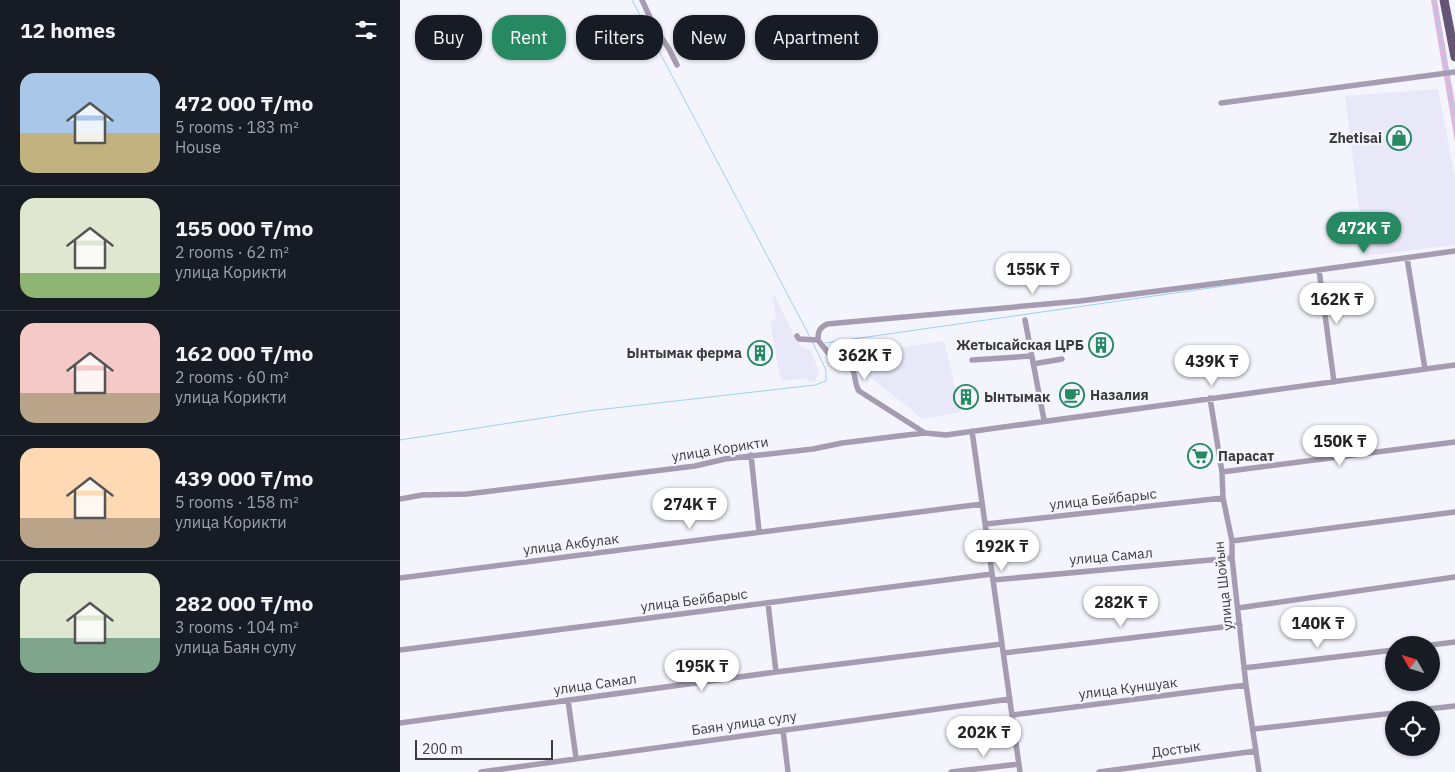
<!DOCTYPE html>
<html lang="en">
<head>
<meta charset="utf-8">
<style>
	:root { --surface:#171b24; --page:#242831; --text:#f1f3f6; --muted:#9ea1a6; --line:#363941; --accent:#268962 }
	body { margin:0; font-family:"IBM Plex Sans",sans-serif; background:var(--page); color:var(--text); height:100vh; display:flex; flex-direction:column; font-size:19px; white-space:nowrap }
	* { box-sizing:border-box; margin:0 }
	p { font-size:16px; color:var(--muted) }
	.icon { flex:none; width:28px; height:28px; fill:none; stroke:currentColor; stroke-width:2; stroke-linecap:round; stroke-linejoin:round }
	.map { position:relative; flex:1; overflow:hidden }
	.drawer { display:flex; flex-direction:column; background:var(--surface); width:400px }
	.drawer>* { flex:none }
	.banner { position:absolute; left:15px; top:15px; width:475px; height:45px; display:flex; gap:10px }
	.needle { width:32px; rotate:309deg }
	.tools { position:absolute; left:985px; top:636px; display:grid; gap:10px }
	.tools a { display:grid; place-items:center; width:55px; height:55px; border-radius:50%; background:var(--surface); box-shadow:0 1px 4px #0004; font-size:25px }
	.scale { position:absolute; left:15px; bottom:12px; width:138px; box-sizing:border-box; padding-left:5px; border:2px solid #3c3c3f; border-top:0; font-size:14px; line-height:18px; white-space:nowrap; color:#3c3c3f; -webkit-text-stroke:4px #f4f4fc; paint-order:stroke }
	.price { position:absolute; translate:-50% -42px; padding:0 11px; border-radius:18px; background:#fff; color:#222; font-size:16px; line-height:32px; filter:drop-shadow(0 1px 2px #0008) }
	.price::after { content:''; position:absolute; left:50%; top:30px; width:15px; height:11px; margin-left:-8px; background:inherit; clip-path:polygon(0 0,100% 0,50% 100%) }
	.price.current { background:var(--accent); color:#fff }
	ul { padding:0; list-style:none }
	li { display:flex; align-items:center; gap:15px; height:125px; padding:0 20px }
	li+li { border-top:1px solid var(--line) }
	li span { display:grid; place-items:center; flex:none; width:140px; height:100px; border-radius:15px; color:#555 }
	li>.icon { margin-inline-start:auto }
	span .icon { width:60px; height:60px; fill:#fffc; stroke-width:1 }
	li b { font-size:21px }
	h2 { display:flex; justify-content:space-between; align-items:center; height:60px; padding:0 20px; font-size:21px }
	.chip { padding:0 18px; border-radius:20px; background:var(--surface); box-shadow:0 1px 4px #0004; font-size:18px; line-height:45px }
	.chip.current { background:var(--accent); color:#fff }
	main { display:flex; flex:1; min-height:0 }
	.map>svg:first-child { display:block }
	.built { fill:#e8e8f8 }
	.forest { fill:#e2b6da }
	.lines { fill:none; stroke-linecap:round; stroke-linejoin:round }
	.stream { stroke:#9dd1f2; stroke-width:1 }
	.minor { stroke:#a69cb1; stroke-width:5.5 }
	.primary { stroke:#665477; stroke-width:9 }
	.labels { text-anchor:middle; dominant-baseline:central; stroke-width:4.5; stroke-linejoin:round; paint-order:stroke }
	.poi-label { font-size:14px; font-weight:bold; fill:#3c3c3f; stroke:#f4f4fc; text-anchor:end }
	.street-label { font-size:14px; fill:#3c3c3f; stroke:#f4f4fc }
</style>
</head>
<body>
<main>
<section class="drawer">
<h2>12 homes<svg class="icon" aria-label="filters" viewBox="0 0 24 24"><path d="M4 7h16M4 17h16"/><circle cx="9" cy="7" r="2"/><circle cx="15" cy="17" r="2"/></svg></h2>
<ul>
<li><span style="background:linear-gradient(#a9c7e8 60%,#c2b280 0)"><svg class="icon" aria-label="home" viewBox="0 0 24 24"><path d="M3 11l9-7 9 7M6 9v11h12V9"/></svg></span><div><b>472 000 ₸/mo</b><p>5 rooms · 183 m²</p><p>House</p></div></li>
<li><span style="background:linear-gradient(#dfe7d0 75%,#8fb573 0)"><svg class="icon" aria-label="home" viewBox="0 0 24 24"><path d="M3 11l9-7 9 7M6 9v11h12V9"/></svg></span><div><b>155 000 ₸/mo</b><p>2 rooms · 62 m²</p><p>улица Корикти</p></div></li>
<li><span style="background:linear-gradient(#f6c9c9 70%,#b9a48a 0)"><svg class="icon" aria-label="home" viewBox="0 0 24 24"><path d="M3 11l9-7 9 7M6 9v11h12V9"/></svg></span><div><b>162 000 ₸/mo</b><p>2 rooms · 60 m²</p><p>улица Корикти</p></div></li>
<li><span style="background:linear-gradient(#ffd9b3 70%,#b9a48a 0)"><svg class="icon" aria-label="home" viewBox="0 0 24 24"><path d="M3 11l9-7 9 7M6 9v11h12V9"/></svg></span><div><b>439 000 ₸/mo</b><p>5 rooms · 158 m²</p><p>улица Корикти</p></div></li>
<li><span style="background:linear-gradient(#dfe7d0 65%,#7fa58c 0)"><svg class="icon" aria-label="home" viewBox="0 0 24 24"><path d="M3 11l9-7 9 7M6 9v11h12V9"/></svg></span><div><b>282 000 ₸/mo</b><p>3 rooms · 104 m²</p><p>улица Баян сулу</p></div></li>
</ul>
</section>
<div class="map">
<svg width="1055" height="772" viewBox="0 0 1055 772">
	<rect width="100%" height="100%" fill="#f4f4fc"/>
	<path class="built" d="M1038 89 1055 179V245L965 256 945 96Z
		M372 293 375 296 399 346 410 350 419 371 415 381 409 382 407 378 381 381 370 323 376 318Z
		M544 341 561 412 523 419 461 370 455 358 477 351Z"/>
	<path class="forest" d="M1031 0H1037L1055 104V142Z"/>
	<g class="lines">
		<path class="stream" d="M232 0 410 337
			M1034 0 1047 71
			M1047 75 1055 118
			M425 343 873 279
			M0 440 188 411 415 385 426 381V370L412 341"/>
		<path class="minor" d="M242 0 254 26 269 49 277 65
			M821 103 1055 72
			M1007 258 1025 369
			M919 270 934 382
			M625 320 644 420
			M397 336 399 339 418 340 429 354 451 366C456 374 454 383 459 391L525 433
			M418 340C418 332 419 328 427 324L680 301 875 276 1055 251
			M572 360 631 356
			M633 364 662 359
			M810 398 822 472 823 498 832 541V558L846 685 859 772
			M572 431 620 772
			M351 455 359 531
			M822 472 1055 442
			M0 499 22 495 67 494 295 466 325 459 413 449 442 443 507 435 525 433 546 435 1055 365
			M586 524 823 498
			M832 541 1055 512
			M0 578 582 504
			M593 580 832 558
			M368 603 376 672
			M838 608 1055 577
			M1031 645 1055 642
			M0 650 592 574
			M604 653 840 625
			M844 668 994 650
			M168 700 176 758
			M1018 710 1055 706
			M612 715 846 685
			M0 723 376 672 602 644
			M854 729 994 713
			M383 730 388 772
			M81 772 610 699
			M551 772 619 764
			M699 772 856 751"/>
		<path class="primary" d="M1044 0 1055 57"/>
	</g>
	<defs>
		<symbol id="shop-ring" viewBox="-11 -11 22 22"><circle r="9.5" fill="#f4f4fc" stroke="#268962" stroke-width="1.5"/><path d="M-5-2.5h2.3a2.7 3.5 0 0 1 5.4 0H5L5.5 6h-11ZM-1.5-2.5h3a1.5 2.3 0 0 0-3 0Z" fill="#268962"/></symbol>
		<symbol id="building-ring" viewBox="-11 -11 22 22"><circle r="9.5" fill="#f4f4fc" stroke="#268962" stroke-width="1.5"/><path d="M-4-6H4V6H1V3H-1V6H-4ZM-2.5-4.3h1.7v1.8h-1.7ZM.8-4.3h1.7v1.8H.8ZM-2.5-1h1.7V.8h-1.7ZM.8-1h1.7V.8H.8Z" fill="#268962"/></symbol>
		<symbol id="cafe-ring" viewBox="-11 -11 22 22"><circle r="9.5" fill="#f4f4fc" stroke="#268962" stroke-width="1.5"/><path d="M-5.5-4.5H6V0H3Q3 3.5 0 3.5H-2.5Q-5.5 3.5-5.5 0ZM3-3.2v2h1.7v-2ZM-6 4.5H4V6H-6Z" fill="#268962"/></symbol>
		<symbol id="supermarket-ring" viewBox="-11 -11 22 22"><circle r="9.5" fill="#f4f4fc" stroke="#268962" stroke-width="1.5"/><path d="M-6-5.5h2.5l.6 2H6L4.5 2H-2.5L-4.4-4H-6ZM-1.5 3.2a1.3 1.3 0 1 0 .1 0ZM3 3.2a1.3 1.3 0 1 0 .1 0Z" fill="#268962"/></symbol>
	</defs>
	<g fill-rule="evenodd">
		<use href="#shop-ring" x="985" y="124" width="28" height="28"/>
		<use href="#building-ring" x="687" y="331" width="28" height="28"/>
		<use href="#building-ring" x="346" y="339" width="28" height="28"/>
		<use href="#cafe-ring" x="658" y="381" width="28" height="28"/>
		<use href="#building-ring" x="552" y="383" width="28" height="28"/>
		<use href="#supermarket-ring" x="786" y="442" width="28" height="28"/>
	</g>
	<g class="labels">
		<g class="poi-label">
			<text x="982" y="138">Zhetisai</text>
			<text x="684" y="345">Жетысайская ЦРБ</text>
			<text x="342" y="353">Ынтымак ферма</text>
			<text x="690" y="395" text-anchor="start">Назалия</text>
			<text x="584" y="397" text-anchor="start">Ынтымак</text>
			<text x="818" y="456" text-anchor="start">Парасат</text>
		</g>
		<g class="street-label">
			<text transform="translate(320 449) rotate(-9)">улица Корикти</text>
			<text transform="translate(703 499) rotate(-6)">улица Бейбарыс</text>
			<text transform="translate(171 544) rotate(-7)">улица Акбулак</text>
			<text transform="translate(711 556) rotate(-5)">улица Самал</text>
			<text transform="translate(823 586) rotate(-96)">улица Шойын</text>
			<text transform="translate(294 600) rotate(-7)">улица Бейбарыс</text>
			<text transform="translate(195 684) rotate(-8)">улица Самал</text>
			<text transform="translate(728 688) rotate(-7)">улица Куншуак</text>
			<text transform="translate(344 723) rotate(-8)">Баян улица сулу</text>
			<text transform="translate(776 749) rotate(-8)">Достык</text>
		</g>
	</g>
</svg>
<div class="tools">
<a><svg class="needle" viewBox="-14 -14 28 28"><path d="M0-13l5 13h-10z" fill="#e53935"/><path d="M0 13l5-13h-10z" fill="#9ea1a6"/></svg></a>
<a><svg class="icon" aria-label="locate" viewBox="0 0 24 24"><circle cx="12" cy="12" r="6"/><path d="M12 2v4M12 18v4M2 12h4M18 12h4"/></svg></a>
</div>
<div class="scale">200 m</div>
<b class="price current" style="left:964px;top:254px">472K ₸</b>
<b class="price" style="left:633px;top:295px">155K ₸</b>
<b class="price" style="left:937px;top:325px">162K ₸</b>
<b class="price" style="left:465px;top:381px">362K ₸</b>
<b class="price" style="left:812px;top:387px">439K ₸</b>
<b class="price" style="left:940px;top:467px">150K ₸</b>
<b class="price" style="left:290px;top:530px">274K ₸</b>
<b class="price" style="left:602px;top:572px">192K ₸</b>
<b class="price" style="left:721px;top:628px">282K ₸</b>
<b class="price" style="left:918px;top:649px">140K ₸</b>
<b class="price" style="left:302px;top:692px">195K ₸</b>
<b class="price" style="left:584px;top:758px">202K ₸</b>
<div class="banner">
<a class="chip">Buy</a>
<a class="chip current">Rent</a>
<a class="chip">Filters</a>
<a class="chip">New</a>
<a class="chip">Apartment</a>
</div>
</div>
</main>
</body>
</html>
